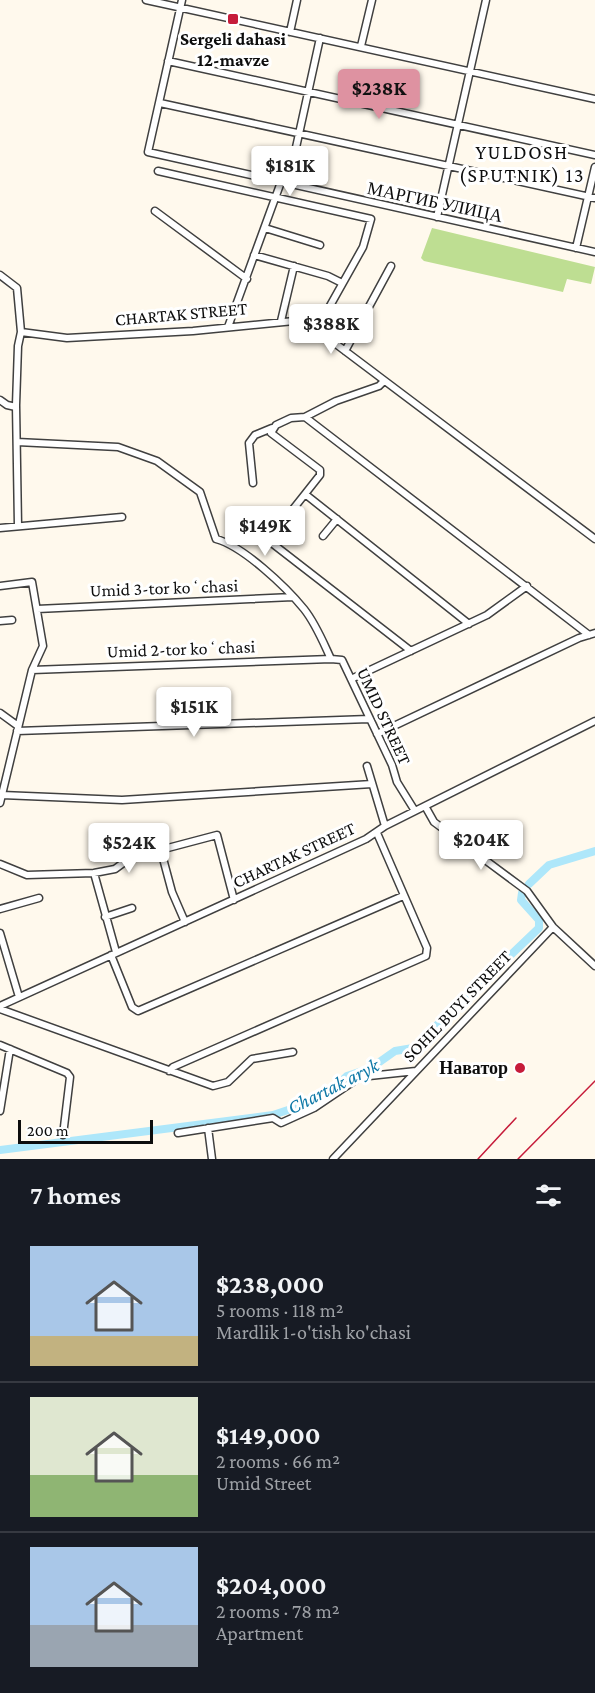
<!DOCTYPE html>
<html lang="en">
<head>
<meta charset="utf-8">
<style>
	:root { --surface:#171b24; --page:#20242c; --text:#f1f3f6; --muted:#9ea1a6; --line:#363941; --accent:#de92a1 }
	body { margin:0; font-family:"Crimson Pro",serif; background:var(--page); color:var(--text); height:100vh; display:flex; flex-direction:column; font-size:22px; white-space:nowrap }
	* { box-sizing:border-box; margin:0 }
	p { font-size:20px; color:var(--muted) }
	.icon { flex:none; width:33px; height:33px; fill:none; stroke:currentColor; stroke-width:2; stroke-linecap:round; stroke-linejoin:round }
	.map { position:relative; height:1159px; overflow:hidden }
	.sheet { display:flex; flex-direction:column; background:var(--surface); flex:1 }
	.sheet>* { flex:none }
	.scale { position:absolute; left:18px; bottom:15px; width:135px; box-sizing:border-box; padding-left:6px; border:3px solid #0d0d0d; border-top:0; font-size:16px; line-height:21px; white-space:nowrap; color:#0d0d0d; -webkit-text-stroke:4px #fff; paint-order:stroke }
	.price { position:absolute; translate:-50% -51px; padding:0 14px; border-radius:6px; background:#fff; color:#222; font-size:20px; line-height:39px; filter:drop-shadow(0 2px 3px #0008) }
	.price::after { content:''; position:absolute; left:50%; top:36px; width:18px; height:14px; margin-left:-9px; background:inherit; clip-path:polygon(0 0,100% 0,50% 100%) }
	.price.current { background:var(--accent); color:#111 }
	ul { padding:0; list-style:none }
	li { display:flex; align-items:center; gap:18px; height:150px; padding:0 30px }
	li+li { border-top:2px solid var(--line) }
	li span { display:grid; place-items:center; flex:none; width:168px; height:120px; border-radius:0px; color:#555 }
	li>.icon { margin-inline-start:auto }
	span .icon { width:72px; height:72px; fill:#fffc; stroke-width:1 }
	li b { font-size:26px }
	h2 { display:flex; justify-content:space-between; align-items:center; height:72px; padding:0 30px; font-size:26px }
	.map>svg:first-child { display:block }
	.forest { fill:#bede92 }
	.lines { fill:none; stroke-linecap:round; stroke-linejoin:round }
	.river { stroke:#aee7fa; stroke-width:8 }
	.minor-casing { stroke:#404040; stroke-width:9 }
	.minor { stroke:#fff; stroke-width:6 }
	.rail { stroke:#c61c3a; stroke-width:1.5 }
	.poi-dot { fill:#c61c3a; stroke:#fff; stroke-width:2 }
	.labels { text-anchor:middle; dominant-baseline:central; stroke-width:6; stroke-linejoin:round; paint-order:stroke }
	.poi-label { font-size:18px; font-weight:bold; fill:#0d0d0d; stroke:#fff }
	.street-label { font-size:18px; fill:#0d0d0d; stroke:#fff }
	.neighbourhood-label { font-size:20px; letter-spacing:1.5px; fill:#0d0d0d; stroke:#fff }
	.water-label { font-size:20px; font-style:italic; fill:#0e78a7; stroke:#fff }
</style>
</head>
<body>
<div class="map">
<svg width="595" height="1159" viewBox="0 0 595 1159">
	<rect width="100%" height="100%" fill="#fff9ed"/>
	<path class="forest" d="M432 228 595 267 591 284 567 279 563 292 424 261 421 258Z"/>
	<g class="lines">
		<path class="river" d="M529 884 549 865 595 851
			M0 1150 273 1115 306 1104 332 1090 347 1076 371 1068 395 1051 413 1048 539 928V920L521 900 522 893"/>
		<defs>
			<path id="minor" d="M146 0 595 99
				M182 0 148 152 595 252
				M290 32 297 0
				M361 46 372 0
				M168 61 595 155
				M160 103 595 198
				M158 171 371 219 363 247 317 329
				M288 184 320 38
				M155 211 247 279
				M437 217 486 0
				M265 228 320 245
				M576 248 595 167
				M254 255 328 276 340 282
				M0 275 17 288 21 332 18 346 16 405 18 526
				M281 321 294 266
				M228 327 281 182
				M21 332 67 338 193 331 304 320 595 539
				M345 351 391 266
				M384 381 379 386 336 401 305 417 291 418 276 425 271 433 320 470V475L305 494 469 624
				M0 400 7 405 16 407
				M305 417 589 635
				M17 442 118 447 157 461 200 492 216 539C243 546 286 587 304 609 316 624 323 642 331 659L342 660 392 765 397 782 415 811
				M253 483 249 443 255 435 272 428
				M290 513 305 494
				M246 523 411 651
				M0 528 122 517
				M323 536 337 519
				M0 586 32 582 43 646 32 670 0 803
				M37 609 293 597
				M0 621 12 620
				M32 670 331 659
				M351 679 487 615 527 586
				M0 713 18 726
				M17 731 369 719
				M377 734 579 638 595 633
				M367 766 385 826
				M2 795 122 800 372 784
				M425 806 434 822 527 891 553 927 595 966
				M161 851 172 892 185 922
				M0 864 27 875 94 873 115 869 130 858 217 835 234 900
				M94 873 116 952
				M0 909 39 898
				M105 917 132 908
				M0 933 19 997
				M111 955 132 1007 138 1011 403 896
				M0 1006 366 839 385 826 595 721
				M0 1009 213 1086 228 1082 252 1059 293 1052
				M0 1045 67 1073 70 1077 63 1135
				M169 1071 173 1067 426 956 427 948 377 833
				M0 1111 10 1049
				M208 1128 212 1159
				M178 1133 273 1118 281 1123 314 1108 360 1077 416 1071
				M333 1159 553 927"/>
		</defs>
		<use href="#minor" class="minor-casing"/>
		<use href="#minor" class="minor"/>
		<path class="rail" d="M478 1159 516 1118
			M518 1159 595 1081"/>
	</g>
	<g class="poi-dot">
		<rect x="227" y="13" width="12" height="12" rx="3"/>
		<circle cx="520" cy="1068" r="6"/>
	</g>
	<g class="labels">
		<g class="poi-label">
			<text x="233" y="39">Sergeli dahasi<tspan x="233" dy="21">12-mavze</tspan></text>
			<text x="508" y="1068" text-anchor="end">Наватор</text>
		</g>
		<g class="street-label">
			<text transform="translate(435 202) rotate(12)">МАРГИБ УЛИЦА</text>
			<text transform="translate(181 314) rotate(-5)">CHARTAK STREET</text>
			<text transform="translate(164 588) rotate(-2)">Umid 3-tor koʻchasi</text>
			<text transform="translate(181 649) rotate(-2)">Umid 2-tor koʻchasi</text>
			<text transform="translate(384 716) rotate(65)">UMID STREET</text>
			<text transform="translate(294 855) rotate(-25)">CHARTAK STREET</text>
			<text transform="translate(457 1006) rotate(-46)">SOHIL BUYI STREET</text>
		</g>
		<g class="neighbourhood-label">
			<text x="522" y="152">YULDOSH<tspan x="522" dy="23">(SPUTNIK) 13</tspan></text>
		</g>
		<g class="water-label">
			<text transform="translate(333 1086) rotate(-27)">Chartak aryk</text>
		</g>
	</g>
</svg>
<div class="scale">200 m</div>
<b class="price current" style="left:379px;top:120px">$238K</b>
<b class="price" style="left:290px;top:197px">$181K</b>
<b class="price" style="left:331px;top:355px">$388K</b>
<b class="price" style="left:265px;top:557px">$149K</b>
<b class="price" style="left:194px;top:738px">$151K</b>
<b class="price" style="left:481px;top:871px">$204K</b>
<b class="price" style="left:129px;top:874px">$524K</b>
</div>
<section class="sheet">
<h2>7 homes<svg class="icon" aria-label="filters" viewBox="0 0 24 24"><path d="M4 7h16M4 17h16"/><circle cx="9" cy="7" r="2"/><circle cx="15" cy="17" r="2"/></svg></h2>
<ul>
<li><span style="background:linear-gradient(#a9c7e8 75%,#c2b280 0)"><svg class="icon" aria-label="home" viewBox="0 0 24 24"><path d="M3 11l9-7 9 7M6 9v11h12V9"/></svg></span><div><b>$238,000</b><p>5 rooms · 118 m²</p><p>Mardlik 1-o'tish ko'chasi</p></div></li>
<li><span style="background:linear-gradient(#dfe7d0 65%,#8fb573 0)"><svg class="icon" aria-label="home" viewBox="0 0 24 24"><path d="M3 11l9-7 9 7M6 9v11h12V9"/></svg></span><div><b>$149,000</b><p>2 rooms · 66 m²</p><p>Umid Street</p></div></li>
<li><span style="background:linear-gradient(#a9c7e8 65%,#9aa5b1 0)"><svg class="icon" aria-label="home" viewBox="0 0 24 24"><path d="M3 11l9-7 9 7M6 9v11h12V9"/></svg></span><div><b>$204,000</b><p>2 rooms · 78 m²</p><p>Apartment</p></div></li>
</ul>
</section>
</body>
</html>
